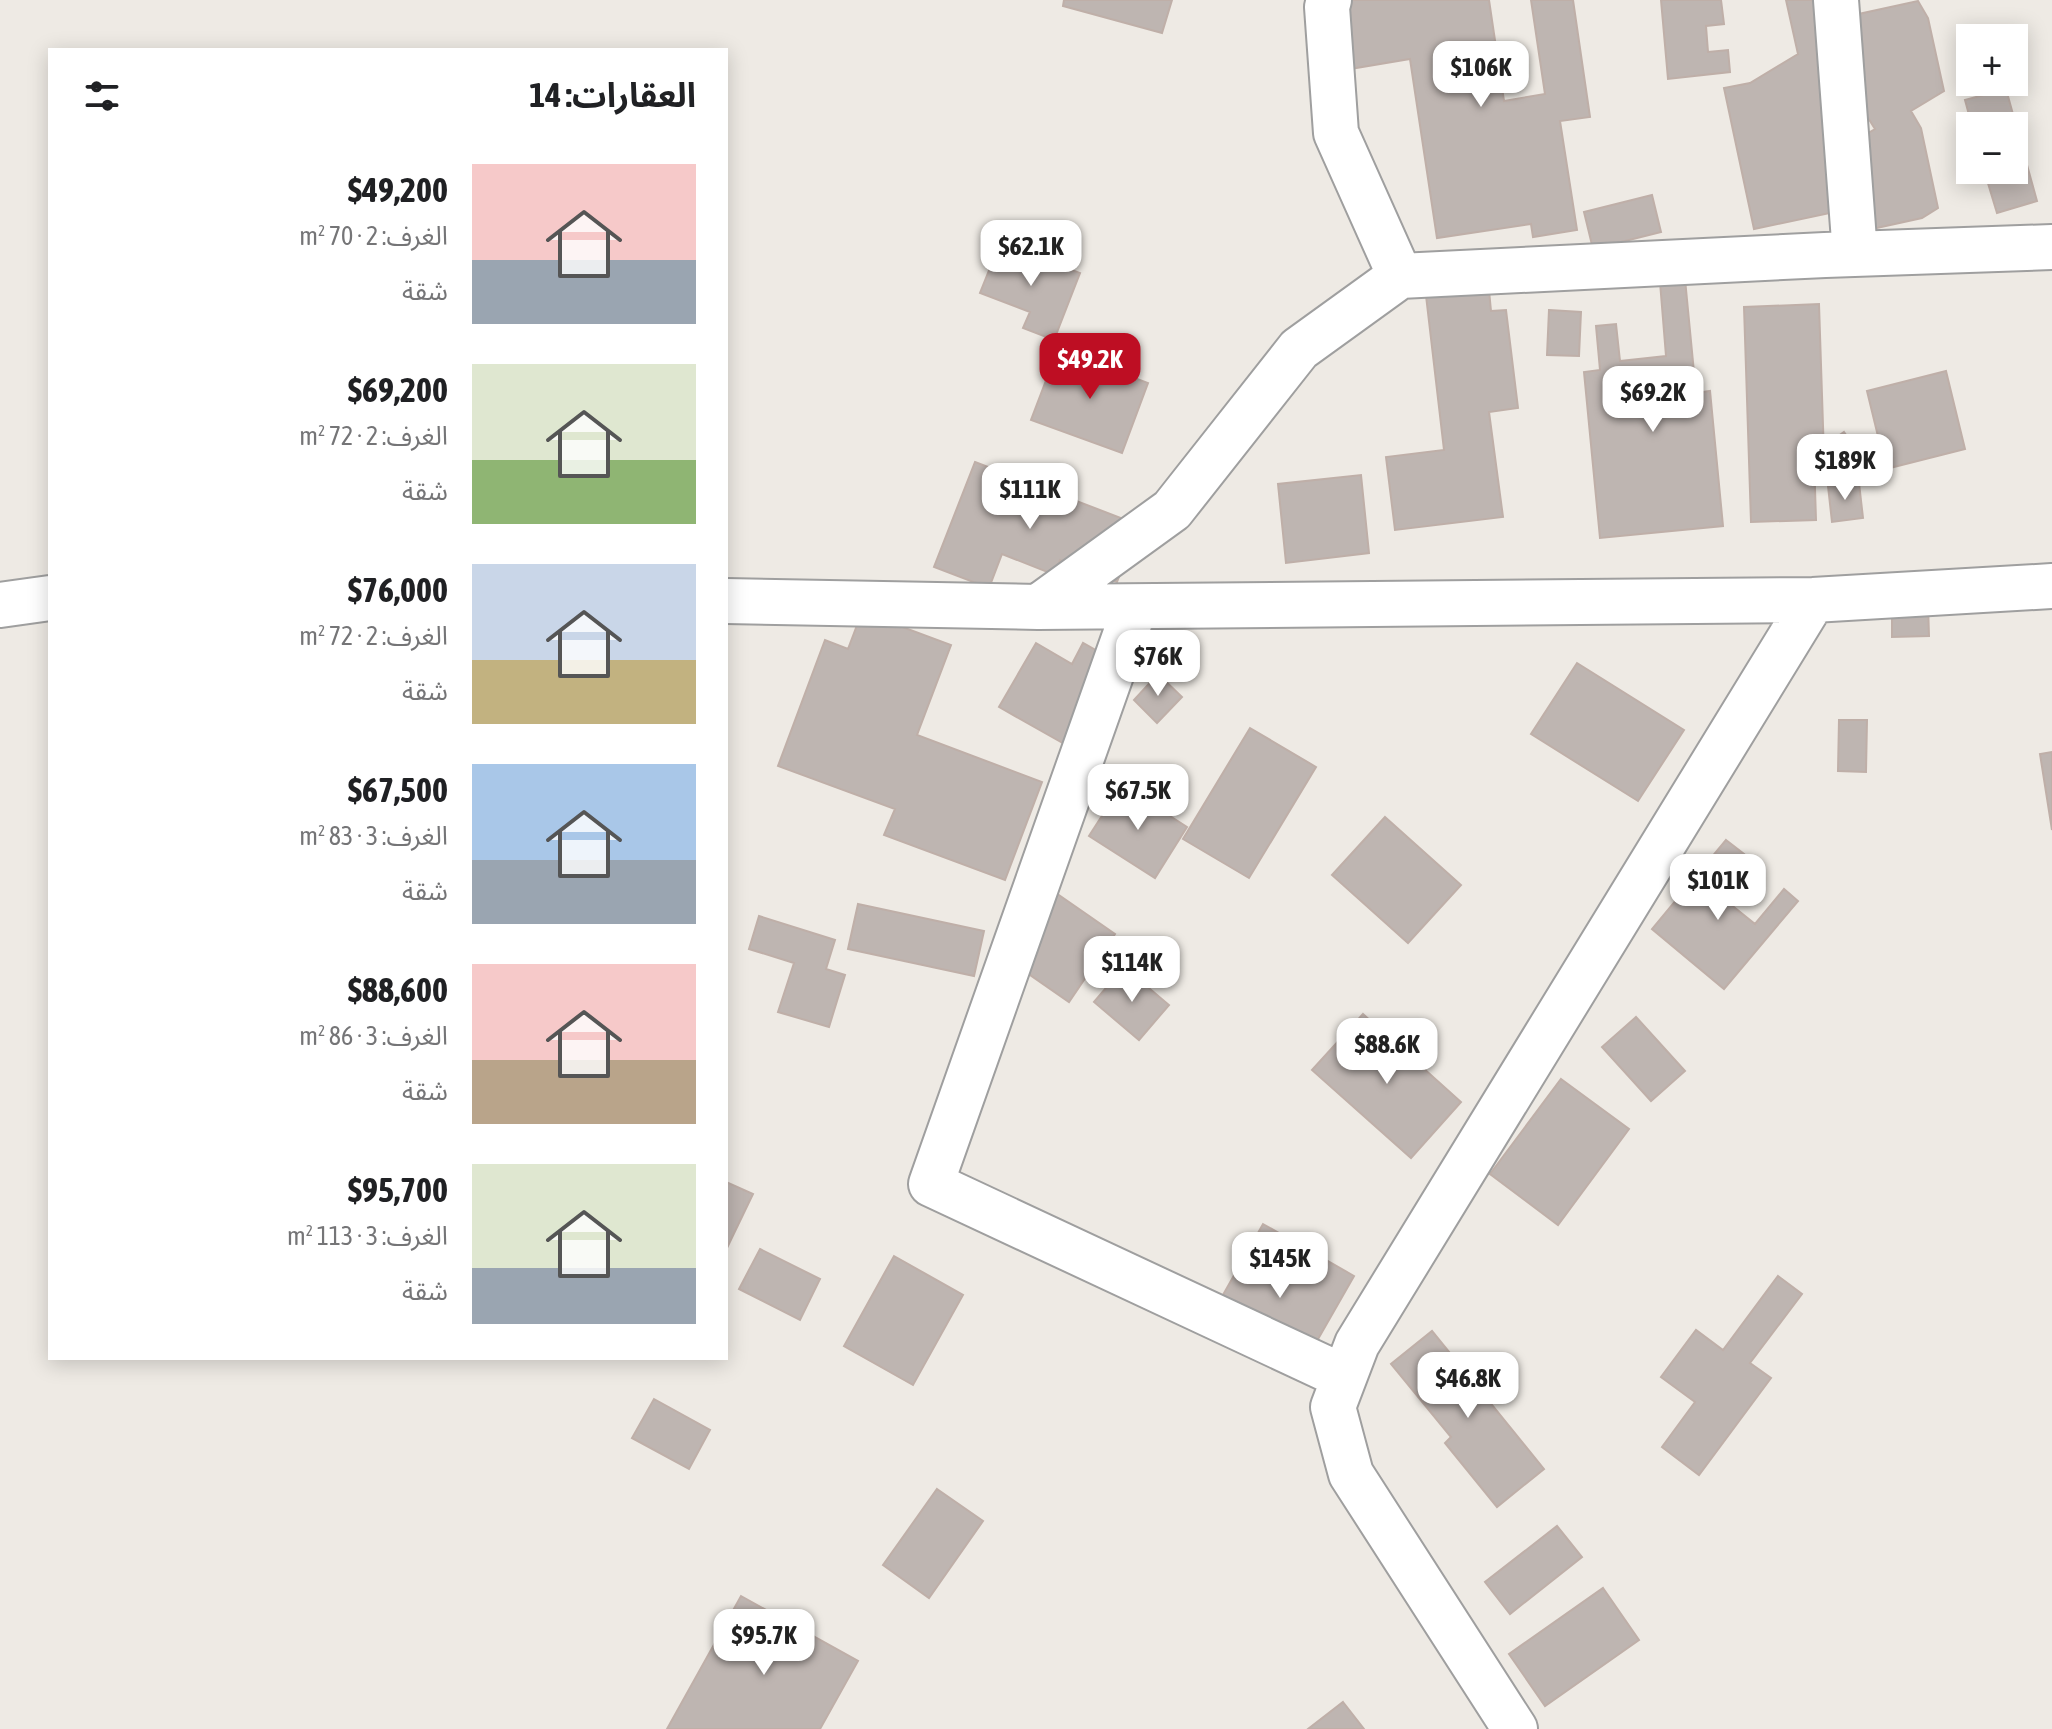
<!DOCTYPE html>
<html lang="ar">
<head>
<meta charset="utf-8">
<style>
	:root { --surface:#fff; --page:#f2f2f2; --text:#202124; --muted:#757577; --accent:#be0e23 }
	body { margin:0; font-family:"Asap Condensed","Noto Sans Arabic",sans-serif; background:var(--page); color:var(--text); direction:rtl; height:100vh; display:flex; flex-direction:column; font-size:30px; white-space:nowrap }
	* { box-sizing:border-box; margin:0 }
	p { font-size:26px; color:var(--muted) }
	.icon { flex:none; width:44px; height:44px; fill:none; stroke:currentColor; stroke-width:2; stroke-linecap:round; stroke-linejoin:round }
	.map { position:relative; flex:1; overflow:hidden; direction:ltr }
	.sheet { position:absolute; left:48px; top:48px; width:680px; height:1312px; display:flex; flex-direction:column; background:var(--surface); border-radius:0px; box-shadow:0 4px 20px #0003; direction:rtl }
	.sheet>* { flex:none }
	.buttons { position:absolute; left:1956px; top:24px; display:grid; gap:16px }
	.buttons a { display:grid; place-items:center; width:72px; height:72px; border-radius:0px; background:var(--surface); box-shadow:0 4px 20px #0003; font-size:40px }
	.price { position:absolute; translate:-50% -68px; padding:0 18px; border-radius:16px; background:#fff; color:#222; font-size:26px; line-height:52px; filter:drop-shadow(0 2px 4px #0008) }
	.price::after { content:''; position:absolute; left:50%; top:48px; width:24px; height:18px; margin-left:-12px; background:inherit; clip-path:polygon(0 0,100% 0,50% 100%) }
	.price.current { background:var(--accent); color:#fff }
	ul { padding:0; list-style:none }
	li { display:flex; align-items:center; gap:24px; height:200px; padding:0 32px }
	li span { display:grid; place-items:center; flex:none; width:224px; height:160px; border-radius:0px; color:#555 }
	li>.icon { margin-inline-start:auto }
	span .icon { width:96px; height:96px; fill:#fffc; stroke-width:1 }
	li b { font-size:34px }
	h2 { display:flex; justify-content:space-between; align-items:center; height:96px; padding:0 32px; font-size:34px }
	.map>svg:first-child { display:block }
	.building { fill:#beb5b1; stroke:#bfafa8; stroke-width:2 }
	.lines { fill:none; stroke-linecap:round; stroke-linejoin:round }
	.street-casing { stroke:#9f9f9f; stroke-width:48 }
	.street { stroke:#fff; stroke-width:44 }
</style>
</head>
<body>
<div class="map">
<svg width="2052" height="1729" viewBox="0 0 2052 1729">
	<rect width="100%" height="100%" fill="#eeeae4"/>
	<path class="building" d="M1064 0H1172L1162 33 1063 6Z
		M1339 0H1489L1504 101 1545 94 1531 0H1573L1590 117 1560 121 1577 230 1533 237 1531 224 1437 238 1410 59 1350 69Z
		M1661 0H1721L1724 24 1706 26 1708 52 1728 50 1730 72 1668 79Z
		M1786 0H1812L1830 30 1854 15 1918 1 1928 18 1944 91 1911 111 1921 128 1938 208 1922 218 1872 229 1853 142 1875 129 1865 113 1849 72 1820 89 1842 189 1844 210 1754 229 1724 88 1750 83 1798 54Z
		M2006 89 2037 201 1997 213 1984 170H2014V126H1972L1965 100Z
		M1652 195 1661 232 1593 249 1584 212Z
		M1000 243 1080 273 1054 340 1023 328 1030 312 980 293Z
		M1685 279 1696 393 1710 391 1723 526 1600 538 1584 372 1600 370 1596 326 1616 324 1620 361 1666 356 1660 282Z
		M1488 280 1491 311 1506 310 1518 408 1489 412 1503 517 1395 530 1386 457 1444 450 1425 287Z
		M1819 304 1824 456 1814 457 1816 520 1751 522 1744 307Z
		M1549 310 1581 312 1579 356 1547 355Z
		M1058 349 1148 383 1122 453 1031 420Z
		M1946 371 1965 449 1886 469 1867 391Z
		M1844 432 1862 457 1840 473 1822 448Z
		M975 462 1139 525 1117 582 1060 560 1055 575 1002 554 989 588 934 567Z
		M1361 475 1369 553 1286 563 1278 484Z
		M1859 483 1863 518 1832 522 1828 486Z
		M1928 605 1929 636 1892 637V606Z
		M862 612 951 645 917 735 1042 782 1005 880 884 835 895 809 778 766 825 640 848 649Z
		M1036 643 1072 664 1083 643 1124 666 1075 750 999 707Z
		M1577 663 1684 730 1638 801 1531 734Z
		M1158 674 1182 697 1157 723 1134 700Z
		M1839 720H1867L1866 772 1838 771Z
		M1250 728 1316 767 1249 878 1183 839Z
		M2052 752V830L2040 754Z
		M1122 785 1187 827 1155 878 1089 836Z
		M1385 817 1461 885 1408 943 1332 875Z
		M1726 840 1744 854 1714 891 1755 924 1784 889 1798 901 1724 989 1652 929Z
		M1056 893 1115 934 1069 1002 1010 961Z
		M858 904 984 931 974 976 848 949Z
		M759 916 835 940 826 969 845 975 829 1027 778 1012 794 963 749 949Z
		M1124 967 1169 1005 1139 1040 1094 1002Z
		M1363 1014 1461 1102 1411 1158 1312 1070Z
		M1636 1017 1685 1071 1651 1101 1602 1047Z
		M1561 1079 1629 1129 1558 1225 1490 1174Z
		M726 1182 753 1194 726 1250Z
		M1263 1224 1354 1276 1297 1376 1206 1325Z
		M760 1249 820 1279 800 1320 739 1289Z
		M894 1256 963 1295 913 1385 844 1346Z
		M1778 1276 1802 1294 1750 1363 1771 1378 1699 1475 1662 1447 1695 1402 1661 1377 1696 1330 1723 1350Z
		M1432 1331 1544 1469 1497 1507 1445 1443 1451 1437 1391 1364Z
		M654 1399 710 1430 689 1469 632 1438Z
		M937 1489 983 1521 929 1598 883 1565Z
		M1557 1526 1582 1557 1510 1614 1485 1582Z
		M1603 1588 1639 1640 1545 1706 1509 1654Z
		M741 1596 858 1661 820 1729H667Z
		M1343 1702 1364 1729H1308Z"/>
	<g class="lines">
		<defs>
			<path id="street" d="M1329 0 1327 7 1336 133 1400 276
				M1836 0 1855 254
				M726 601 1038 607 1172 510 1299 349 1400 276 1825 255 2052 247
				M0 605 50 598
				M1038 607 1813 600 2052 586
				M1135 607 931 1184 1344 1377
				M1515 1729 1351 1474 1333 1407 1357 1344 1813 600"/>
		</defs>
		<use href="#street" class="street-casing"/>
		<use href="#street" class="street"/>
	</g>
</svg>
<div class="buttons">
<a>+</a>
<a>−</a>
</div>
<b class="price" style="left:1481px;top:109px">$106K</b>
<b class="price" style="left:1031px;top:288px">$62.1K</b>
<b class="price current" style="left:1090px;top:401px">$49.2K</b>
<b class="price" style="left:1653px;top:434px">$69.2K</b>
<b class="price" style="left:1845px;top:502px">$189K</b>
<b class="price" style="left:1030px;top:531px">$111K</b>
<b class="price" style="left:1158px;top:698px">$76K</b>
<b class="price" style="left:1138px;top:832px">$67.5K</b>
<b class="price" style="left:1718px;top:922px">$101K</b>
<b class="price" style="left:1132px;top:1004px">$114K</b>
<b class="price" style="left:1387px;top:1086px">$88.6K</b>
<b class="price" style="left:1280px;top:1300px">$145K</b>
<b class="price" style="left:1468px;top:1420px">$46.8K</b>
<b class="price" style="left:764px;top:1677px">$95.7K</b>
<section class="sheet">
<h2>العقارات: 14<svg class="icon" aria-label="filters" viewBox="0 0 24 24"><path d="M4 7h16M4 17h16"/><circle cx="9" cy="7" r="2"/><circle cx="15" cy="17" r="2"/></svg></h2>
<ul>
<li><span style="background:linear-gradient(#f6c9c9 60%,#9aa5b1 0)"><svg class="icon" aria-label="home" viewBox="0 0 24 24"><path d="M3 11l9-7 9 7M6 9v11h12V9"/></svg></span><div><b>$49,200</b><p>الغرف: 2 · 70 m²</p><p>شقة</p></div></li>
<li><span style="background:linear-gradient(#dfe7d0 60%,#8fb573 0)"><svg class="icon" aria-label="home" viewBox="0 0 24 24"><path d="M3 11l9-7 9 7M6 9v11h12V9"/></svg></span><div><b>$69,200</b><p>الغرف: 2 · 72 m²</p><p>شقة</p></div></li>
<li><span style="background:linear-gradient(#c9d6e8 60%,#c2b280 0)"><svg class="icon" aria-label="home" viewBox="0 0 24 24"><path d="M3 11l9-7 9 7M6 9v11h12V9"/></svg></span><div><b>$76,000</b><p>الغرف: 2 · 72 m²</p><p>شقة</p></div></li>
<li><span style="background:linear-gradient(#a9c7e8 60%,#9aa5b1 0)"><svg class="icon" aria-label="home" viewBox="0 0 24 24"><path d="M3 11l9-7 9 7M6 9v11h12V9"/></svg></span><div><b>$67,500</b><p>الغرف: 3 · 83 m²</p><p>شقة</p></div></li>
<li><span style="background:linear-gradient(#f6c9c9 60%,#b9a48a 0)"><svg class="icon" aria-label="home" viewBox="0 0 24 24"><path d="M3 11l9-7 9 7M6 9v11h12V9"/></svg></span><div><b>$88,600</b><p>الغرف: 3 · 86 m²</p><p>شقة</p></div></li>
<li><span style="background:linear-gradient(#dfe7d0 65%,#9aa5b1 0)"><svg class="icon" aria-label="home" viewBox="0 0 24 24"><path d="M3 11l9-7 9 7M6 9v11h12V9"/></svg></span><div><b>$95,700</b><p>الغرف: 3 · 113 m²</p><p>شقة</p></div></li>
</ul>
</section>
</div>
</body>
</html>
